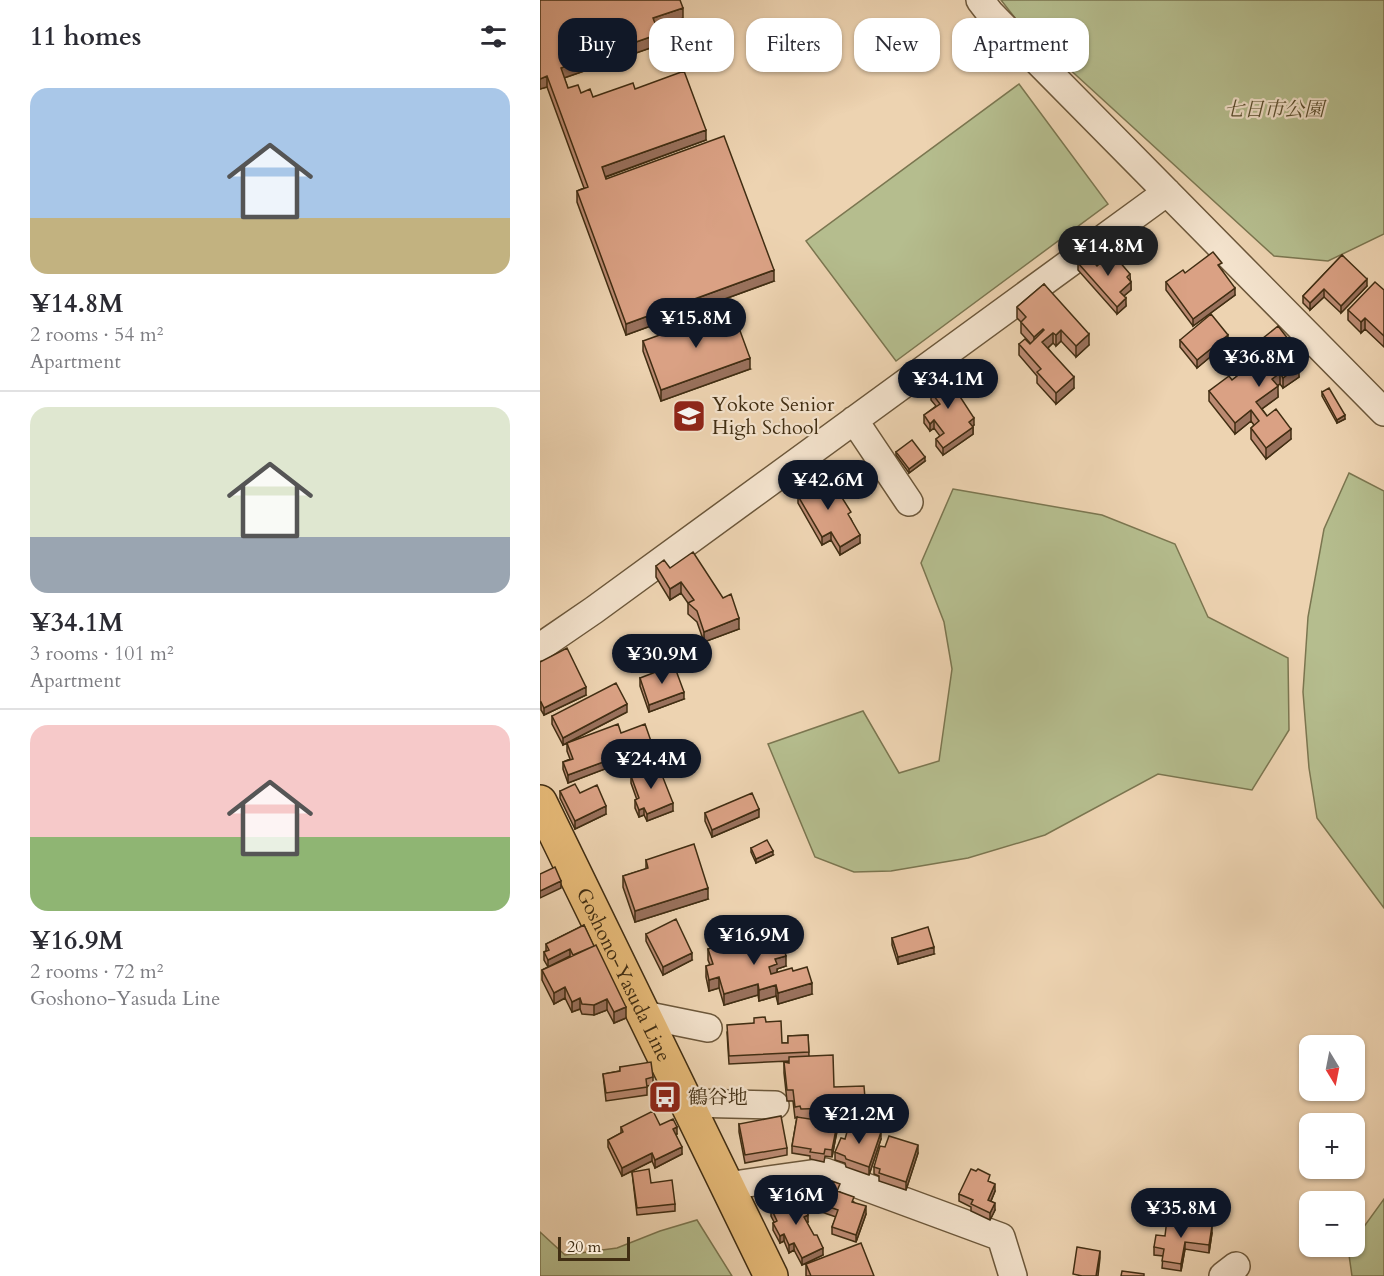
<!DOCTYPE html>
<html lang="en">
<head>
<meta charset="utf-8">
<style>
	:root { --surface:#fff; --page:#f7f7f7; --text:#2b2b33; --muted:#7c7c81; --line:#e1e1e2; --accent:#111827 }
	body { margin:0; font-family:Cardo,"Noto Serif JP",serif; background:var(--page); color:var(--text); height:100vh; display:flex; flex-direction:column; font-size:22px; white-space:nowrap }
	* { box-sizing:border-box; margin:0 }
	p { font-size:20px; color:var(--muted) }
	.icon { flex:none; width:33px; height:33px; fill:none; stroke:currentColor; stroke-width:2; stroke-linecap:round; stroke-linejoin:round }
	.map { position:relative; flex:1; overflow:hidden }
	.drawer { display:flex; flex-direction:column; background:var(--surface); width:540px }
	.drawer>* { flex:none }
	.top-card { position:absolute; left:18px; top:18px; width:570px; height:54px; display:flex; gap:12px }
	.needle { width:39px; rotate:170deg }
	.buttons { position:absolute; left:759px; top:1035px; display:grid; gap:12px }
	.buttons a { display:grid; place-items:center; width:66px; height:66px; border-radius:12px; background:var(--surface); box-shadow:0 2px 4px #0004; font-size:30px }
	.scale { position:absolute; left:18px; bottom:15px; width:72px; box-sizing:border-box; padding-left:6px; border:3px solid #412e13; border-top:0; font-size:16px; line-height:21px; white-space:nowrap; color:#412e13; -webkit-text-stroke:4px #f3e2cc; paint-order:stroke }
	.price { position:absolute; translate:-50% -51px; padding:0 14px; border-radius:21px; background:var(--accent); color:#fff; font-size:20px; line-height:39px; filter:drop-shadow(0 2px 3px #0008) }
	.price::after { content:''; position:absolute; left:50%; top:36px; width:18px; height:14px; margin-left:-9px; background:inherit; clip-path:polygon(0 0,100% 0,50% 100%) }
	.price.active { background:#222; color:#fff }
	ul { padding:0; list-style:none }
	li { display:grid; align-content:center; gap:12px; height:318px; padding:0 30px }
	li+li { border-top:2px solid var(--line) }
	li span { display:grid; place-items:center; height:186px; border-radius:18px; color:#555 }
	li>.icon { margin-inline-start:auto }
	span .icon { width:108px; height:108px; fill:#fffc; stroke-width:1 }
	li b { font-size:26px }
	h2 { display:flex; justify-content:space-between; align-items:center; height:72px; padding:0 30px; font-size:26px }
	.pill { padding:0 21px; border-radius:18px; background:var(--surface); box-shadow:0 2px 4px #0004; font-size:21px; line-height:54px }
	.pill.active { background:var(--accent); color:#fff }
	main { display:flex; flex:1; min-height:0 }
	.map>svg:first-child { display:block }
	.green { fill:#b5bd8e; stroke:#7b7650; stroke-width:1.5 }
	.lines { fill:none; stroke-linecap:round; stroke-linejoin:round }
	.minor-casing { stroke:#6c573a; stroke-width:30 }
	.major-casing { stroke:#412e13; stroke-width:36 }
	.minor { stroke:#f3e2cc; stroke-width:27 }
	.major { stroke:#e6ba78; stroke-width:33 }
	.wall { fill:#bb8a72; stroke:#412e13; stroke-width:1.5 }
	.shaded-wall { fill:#99715c; stroke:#412e13; stroke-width:1.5 }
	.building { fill:#daa184; stroke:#412e13; stroke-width:1.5 }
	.labels { text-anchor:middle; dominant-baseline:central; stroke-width:4.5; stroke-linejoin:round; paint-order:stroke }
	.park-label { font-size:20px; font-style:italic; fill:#584b2c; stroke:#f3e2cc }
	.poi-label { font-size:20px; fill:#412e13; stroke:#f3e2cc; text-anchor:start }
	.street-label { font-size:20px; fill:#412e13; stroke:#f3e2cc }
</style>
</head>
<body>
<main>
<section class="drawer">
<h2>11 homes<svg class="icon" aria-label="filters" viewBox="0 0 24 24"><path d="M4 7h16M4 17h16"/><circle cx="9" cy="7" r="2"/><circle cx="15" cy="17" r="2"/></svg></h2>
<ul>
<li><span style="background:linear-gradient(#a9c7e8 70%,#c2b280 0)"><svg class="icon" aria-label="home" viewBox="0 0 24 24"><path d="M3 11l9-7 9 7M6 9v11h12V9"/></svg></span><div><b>¥14.8M</b><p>2 rooms · 54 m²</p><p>Apartment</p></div></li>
<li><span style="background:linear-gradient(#dfe7d0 70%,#9aa5b1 0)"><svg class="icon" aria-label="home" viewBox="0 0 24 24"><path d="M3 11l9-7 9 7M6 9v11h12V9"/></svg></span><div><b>¥34.1M</b><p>3 rooms · 101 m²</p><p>Apartment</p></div></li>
<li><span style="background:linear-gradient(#f6c9c9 60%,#8fb573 0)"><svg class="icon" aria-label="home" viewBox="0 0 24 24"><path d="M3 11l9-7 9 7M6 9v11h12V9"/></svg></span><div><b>¥16.9M</b><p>2 rooms · 72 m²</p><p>Goshono-Yasuda Line</p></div></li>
</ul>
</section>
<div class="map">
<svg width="844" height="1276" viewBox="0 0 844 1276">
	<rect width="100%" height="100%" fill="#edd3b1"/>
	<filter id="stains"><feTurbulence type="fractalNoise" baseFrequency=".00333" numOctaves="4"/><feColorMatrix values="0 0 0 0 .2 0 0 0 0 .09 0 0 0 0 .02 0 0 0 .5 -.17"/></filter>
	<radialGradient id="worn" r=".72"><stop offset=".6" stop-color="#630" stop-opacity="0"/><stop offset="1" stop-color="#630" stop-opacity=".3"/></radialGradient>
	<path class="green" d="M461 0H844V234L788 261 734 256 479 23Z
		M479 84 568 204 356 361 266 241Z
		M809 473 844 491V908L777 818 769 768 763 692 768 617 784 529Z
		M413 489 562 515 635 544 668 617 748 658 749 730 712 790 618 774 505 835 428 858 351 871 314 872 275 857 228 744 323 711 359 773 399 761 412 669 404 622 381 563Z
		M844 1199V1276H812L808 1248 814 1246 815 1239Z
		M157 1220 192 1276H0V1232L25 1255 77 1248 120 1231Z"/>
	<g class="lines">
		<defs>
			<path id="minor" d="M440 0 450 13 844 412
				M314 420 369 502
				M0 647 54 610 627 192
				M104 1015 168 1028
				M147 1103 235 1105
				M187 1186 285 1172 461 1237 473 1276
				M683 1276 696 1266"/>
			<g id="major">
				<path id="s1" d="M0 802 231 1276"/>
			</g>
		</defs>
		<use href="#minor" class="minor-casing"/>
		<use href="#major" class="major-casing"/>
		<use href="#minor" class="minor"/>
		<use href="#major" class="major"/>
	</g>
	<path class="wall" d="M0 0 143 18 117 28 119 45 24 78 28 88 53 97 95 89 166 140 66 177V179L234 281 86 335 37 202V191L44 188 7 87 0 89Z
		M802 255 827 286 801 313 784 297 770 310 763 303V296Z
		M538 263 557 266 590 274 591 290 584 296 586 306 577 314 538 270Z
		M682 270 695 295 653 326 626 290V282L645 273Z
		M504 284 549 345 536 357 521 341 516 346 513 343 508 348 534 388 516 404 497 383V376L479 355V344L490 343 481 333V322L477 318V307Z
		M844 290V347L825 329 821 333 808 320V310Z
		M640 340 688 342 657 368 640 347Z
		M103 341 210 369 121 401 103 351Z
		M717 343 752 355 751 356 759 377 743 388 740 384 737 386 738 397 722 409 727 416 751 439 726 459 711 439V428L714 425 711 421 695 434 669 401V391L692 380 720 359 717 354Z
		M388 375 434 425 433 426V434L403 455 396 446V439L400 436 394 428 390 431 384 423V415L396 406 391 400V392L394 390 388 382Z
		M782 392 805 419 797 423 782 396Z
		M356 452 385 461 369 473 356 455Z
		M268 480 275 485 311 519 320 543 300 555 291 540 282 545 258 503V496L260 495 259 493V488L250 494 243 485V481Z
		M116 566 130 568 199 629 164 642 157 622 148 614V603L141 593 130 600 116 577Z
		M0 662 46 695 4 715 1 710Z
		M100 678 144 699 109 712 100 686Z
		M87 712 27 743 81 733 112 751 28 783 23 769V762L30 759 27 751V743L23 745 12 724V716Z
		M91 776 133 811 107 821 104 815 99 817 95 808V800H97L91 783Z
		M20 791 40 793 66 814 35 829 20 798Z
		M165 813 219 817 172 837 165 821Z
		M211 848 233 855 216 863 211 852Z
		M106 860 168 899 95 922 83 887V876L106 869Z
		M44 925 86 1018 74 1023 67 1010 54 1015 42 1014 40 1009 32 1012 25 998 14 1004 2 980V970L8 967 4 960V952L6 951V944Z
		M106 934 152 960 123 975 106 941Z
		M209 938 246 966 237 969V972L272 994 238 1004 236 996 219 1001 218 995 184 1005 179 988 169 991 166 977V966L170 965 168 960V949L187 948 209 944Z
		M352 938 394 954 358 964 352 945Z
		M226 1022 242 1043H248V1036L268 1035 269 1056 294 1087 325 1098 357 1119 353 1130 335 1124V1120L327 1118 297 1119 298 1126 292 1157 285 1156 284 1162 270 1159V1156L252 1153V1146L257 1117 255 1118 253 1101H247L244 1073V1062L249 1063V1061L189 1064 187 1032 214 1023Z
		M80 1067 113 1077V1085L107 1086V1095L66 1101 63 1074 80 1071Z
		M199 1124 247 1148V1155L205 1163 199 1132Z
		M120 1125 137 1134 136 1135 142 1154 115 1168 112 1161 82 1176 68 1147V1140L81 1133V1127Z
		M305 1139H341L329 1175 306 1167 305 1163 295 1160V1152Z
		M345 1147 378 1153 366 1190 339 1181V1176L334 1174V1167Z
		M92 1172 111 1183 135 1204V1211L97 1215Z
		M450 1182 455 1191 451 1201 455 1210 450 1220 431 1211V1207L419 1201V1194Z
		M300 1192 314 1202 326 1214 316 1242 292 1234V1227L296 1217 270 1208V1202L266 1201V1193Z
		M231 1208 268 1222 267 1223 283 1255 262 1265 254 1250 249 1253 244 1241 240 1243 233 1230V1223L234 1222 231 1216Z
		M672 1233 669 1253 645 1249 641 1271 622 1268 623 1256 614 1255V1247L625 1236Z
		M266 1264 334 1276H266Z"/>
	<path class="shaded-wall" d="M143 8V18L113 29V18Z
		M119 34V45L21 79V68Z
		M7 76V87L0 89V79Z
		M166 130V140L62 178V167Z
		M234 270V281L86 335V324Z
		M827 279V286L801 313V306Z
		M591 282V290L580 299V292Z
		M695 288V295L653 326V319Z
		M784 289V297L770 310V303Z
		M586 298V306L577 314V307Z
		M825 318V329L821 333V322Z
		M503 329V340L494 348V337Z
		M521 330V341L516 346V335Z
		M513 333V343L502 353V342Z
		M549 334V345L536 357V346Z
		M688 335V342L657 368V360Z
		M752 344V355L746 360V349Z
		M210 358V369L121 401V390Z
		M759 366V377L743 388V378Z
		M740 373V384L732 389V379Z
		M534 377V388L516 404V393Z
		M738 386V397L716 413V402Z
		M711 410V421L695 434V423Z
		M805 415V419L797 423V420Z
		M434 418V425L429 429V422Z
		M394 420V428L390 431V424Z
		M433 427V434L403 455V448Z
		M751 429V439L726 459V448Z
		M385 457V461L369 473V469Z
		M268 477V481L259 486V488L250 494V491Z
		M291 532V540L282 545V537Z
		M320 535V543L300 555V547Z
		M141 582V593L130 600V589Z
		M199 618V629L164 642V632Z
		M46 687V695L4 715V708Z
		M144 692V699L109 712V705Z
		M87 704V712L23 745V738Z
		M112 744V751L28 783V775Z
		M133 803V811L107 821V814Z
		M66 806V814L35 829V821Z
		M104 808V815L99 817V810Z
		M219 809V817L172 837V830Z
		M233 851V855L216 863V859Z
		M21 881V888L0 898V891Z
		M168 888V899L95 922V911Z
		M394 947V954L358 964V957Z
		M30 949V956L8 967V960Z
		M152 953V960L123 975V967Z
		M246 956V966L237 969V975L229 977V967L235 959Z
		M179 977V988L169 991V980Z
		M272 983V994L238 1004V993Z
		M218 984V995L184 1005V994Z
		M236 985V996L219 1001V990Z
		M25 987V998L14 1004V993Z
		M40 998V1009L32 1012V1002Z
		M67 999V1010L54 1015V1005Z
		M86 1007V1018L74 1023V1012Z
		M357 1108V1119L353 1130V1119Z
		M298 1119V1126L292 1157V1150Z
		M137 1127V1134L133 1136V1129Z
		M341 1132V1139L329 1175V1167Z
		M378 1145V1153L366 1190V1182Z
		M142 1147V1154L115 1168V1160Z
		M112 1153V1161L82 1176V1168Z
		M455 1184V1191L448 1208V1200Z
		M455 1203V1210L450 1220V1213Z
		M326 1206V1214L316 1242V1235Z
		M268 1215V1222L264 1224V1217Z
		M672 1226V1233L669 1253V1245Z
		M244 1234V1241L240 1243V1236Z
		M645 1242V1249L641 1271V1264Z
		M254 1243V1250L249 1253V1245Z
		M283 1248V1255L262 1265V1258Z
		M560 1251V1258L558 1276H556Z"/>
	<path class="building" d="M0 0H140L143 8 113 18 119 34 21 68 28 88 38 85 41 93 50 89 53 97 93 83 95 89 144 71 166 130 62 167 66 179 184 136 234 270 86 324 37 191 48 187 7 76 0 79Z
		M673 252 682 263 678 265 695 288 653 319 626 282 643 270 645 273Z
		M572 253 590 274 587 277 591 282 580 292 586 298 577 307 538 263 547 255 557 266Z
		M802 255 827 279 801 306 784 289 770 303 763 296Z
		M835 282 844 290V336L825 318 821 322 808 310Z
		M504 284 549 334 536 346 521 330 516 335 513 333 502 342 534 377 516 393 497 372 501 369 479 344 485 339 490 344 504 330 503 329 494 337 481 322 486 317 477 307Z
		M192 309 210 358 121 390 103 341Z
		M671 314 688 335 657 360 640 340Z
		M738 326 752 344 746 349 759 366 743 378 740 373 732 379 738 386 716 402 727 416 736 409 751 429 726 448 711 428 719 421 711 410 695 423 669 391 689 376 692 380 725 354 717 343Z
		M400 366 434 418 429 422 433 427 403 448 396 439 404 433 394 420 390 424 384 415 400 404 391 392 397 388 388 375Z
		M789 388 805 415 797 420 782 392Z
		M372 440 385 457 369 469 356 452Z
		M260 467 268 477 250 491 243 481Z
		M289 477 311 512 308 514 320 535 300 547 291 532 282 537 258 496 263 493 259 486 271 478 275 485Z
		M153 552 183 598 191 594 199 618 164 632 157 611 148 603 154 600 141 582 130 589 116 566 124 560 130 568Z
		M27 648 46 687 4 708 1 702 0 703V662Z
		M134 665 144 692 109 705 100 678Z
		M76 683 87 704 23 738 12 716Z
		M78 724 81 733 105 724 112 744 28 775 23 762 33 759 27 743Z
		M118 765 133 803 107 814 104 808 99 810 95 800 99 798 91 776Z
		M35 784 40 793 57 785 66 806 35 821 20 791Z
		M212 793 219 809 172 830 165 813Z
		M227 840 233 851 216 859 211 848Z
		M154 844 168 888 95 911 83 876 108 868 106 860Z
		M15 867 21 881 0 891V874Z
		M136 919 152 953 123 967 106 934Z
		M44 925 54 946 33 955 30 949 8 960 4 952 9 950 6 944Z
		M388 927 394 947 358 957 352 938Z
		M227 934 229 937 241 934 246 956 235 959 237 964 229 967 231 974 252 968 253 971 267 967 272 983 238 993 236 985 219 990 218 984 184 994 179 977 169 980 166 966 173 964 168 949 185 944 187 948 210 944 209 938Z
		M56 945 86 1007 74 1012 67 999 54 1005 42 1004 40 998 32 1002 25 987 14 993 2 970Z
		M225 1017 226 1022 241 1021 242 1043H248V1036L268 1035 269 1052 189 1056 187 1025 214 1023V1018Z
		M293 1055 294 1087 324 1086 325 1098 357 1108 353 1119 335 1113 337 1110 327 1107 261 1109 260 1106 255 1107 253 1090H247L244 1062 249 1063V1057Z
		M111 1062 113 1077 106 1079 107 1087 66 1093 63 1074 80 1071V1067Z
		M113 1111 120 1125 133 1119 137 1127 133 1129 142 1147 115 1160 112 1153 82 1168 68 1140 83 1132 81 1127Z
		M277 1115 298 1119 292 1150 285 1149 284 1154 270 1152 271 1149 252 1146 257 1117 276 1120Z
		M241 1116 247 1148 205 1155 199 1124Z
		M319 1124 341 1132 329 1167 306 1159 305 1156 295 1152 301 1138 305 1139 309 1125 318 1128Z
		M349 1136 378 1145 366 1182 339 1173 340 1169 334 1167 340 1146 345 1147Z
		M109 1169 111 1183 132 1180 135 1204 97 1208 92 1172Z
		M431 1169 436 1171 438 1169 450 1175 448 1181 455 1184 448 1200 455 1203 450 1213 431 1204 433 1200 419 1194Z
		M272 1178 291 1185 292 1181 300 1184 297 1191 314 1197 312 1202 326 1206 316 1235 292 1227 298 1210 270 1200 272 1195 266 1193Z
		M258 1195 268 1215 264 1217 274 1235H277L283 1248 262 1258 254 1243 249 1245 244 1234 240 1236 233 1223 237 1221 231 1208Z
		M627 1219 672 1226 669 1245 645 1242 641 1264 622 1261 624 1249 614 1247 616 1235 625 1236Z
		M321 1243 334 1276H271L266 1264Z
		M537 1247 560 1251 556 1276H542L533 1274Z
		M582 1271 604 1274V1276H581Z"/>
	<defs>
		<symbol id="school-square" viewBox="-11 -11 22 22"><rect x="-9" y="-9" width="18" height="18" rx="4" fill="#8f2418" stroke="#f3e2cc"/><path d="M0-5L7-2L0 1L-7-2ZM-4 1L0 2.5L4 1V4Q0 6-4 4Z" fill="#fff"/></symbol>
		<symbol id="bus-square" viewBox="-11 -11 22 22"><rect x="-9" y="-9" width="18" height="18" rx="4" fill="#8f2418" stroke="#f3e2cc"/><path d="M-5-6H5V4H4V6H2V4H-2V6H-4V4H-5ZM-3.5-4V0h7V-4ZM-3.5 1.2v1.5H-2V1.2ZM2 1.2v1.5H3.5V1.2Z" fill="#fff"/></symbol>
	</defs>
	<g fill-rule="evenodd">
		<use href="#school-square" x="130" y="397" width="38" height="38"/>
		<use href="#bus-square" x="106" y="1078" width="38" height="38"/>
	</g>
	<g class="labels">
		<g class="park-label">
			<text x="734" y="109">七日市公園</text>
		</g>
		<g class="poi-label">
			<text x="172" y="404">Yokote Senior<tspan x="172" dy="23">High School</tspan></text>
			<text x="148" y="1097">鶴谷地</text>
		</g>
		<g class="street-label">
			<text stroke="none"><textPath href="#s1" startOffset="192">Goshono-Yasuda Line</textPath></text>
		</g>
	</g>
	<rect width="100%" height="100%" filter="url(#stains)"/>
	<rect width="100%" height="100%" fill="url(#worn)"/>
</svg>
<div class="buttons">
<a><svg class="needle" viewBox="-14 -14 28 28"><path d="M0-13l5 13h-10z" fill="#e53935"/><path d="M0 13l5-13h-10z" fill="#7c7c81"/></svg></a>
<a>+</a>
<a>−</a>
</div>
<div class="scale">20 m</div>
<b class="price active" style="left:568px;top:277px">¥14.8M</b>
<b class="price" style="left:156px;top:349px">¥15.8M</b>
<b class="price" style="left:719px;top:388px">¥36.8M</b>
<b class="price" style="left:408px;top:410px">¥34.1M</b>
<b class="price" style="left:288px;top:511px">¥42.6M</b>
<b class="price" style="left:122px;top:685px">¥30.9M</b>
<b class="price" style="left:111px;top:790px">¥24.4M</b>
<b class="price" style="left:214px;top:966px">¥16.9M</b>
<b class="price" style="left:319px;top:1145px">¥21.2M</b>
<b class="price" style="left:256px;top:1226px">¥16M</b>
<b class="price" style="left:641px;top:1239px">¥35.8M</b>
<div class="top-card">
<a class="pill active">Buy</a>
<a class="pill">Rent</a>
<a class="pill">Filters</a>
<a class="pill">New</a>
<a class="pill">Apartment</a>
</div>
</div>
</main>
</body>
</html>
